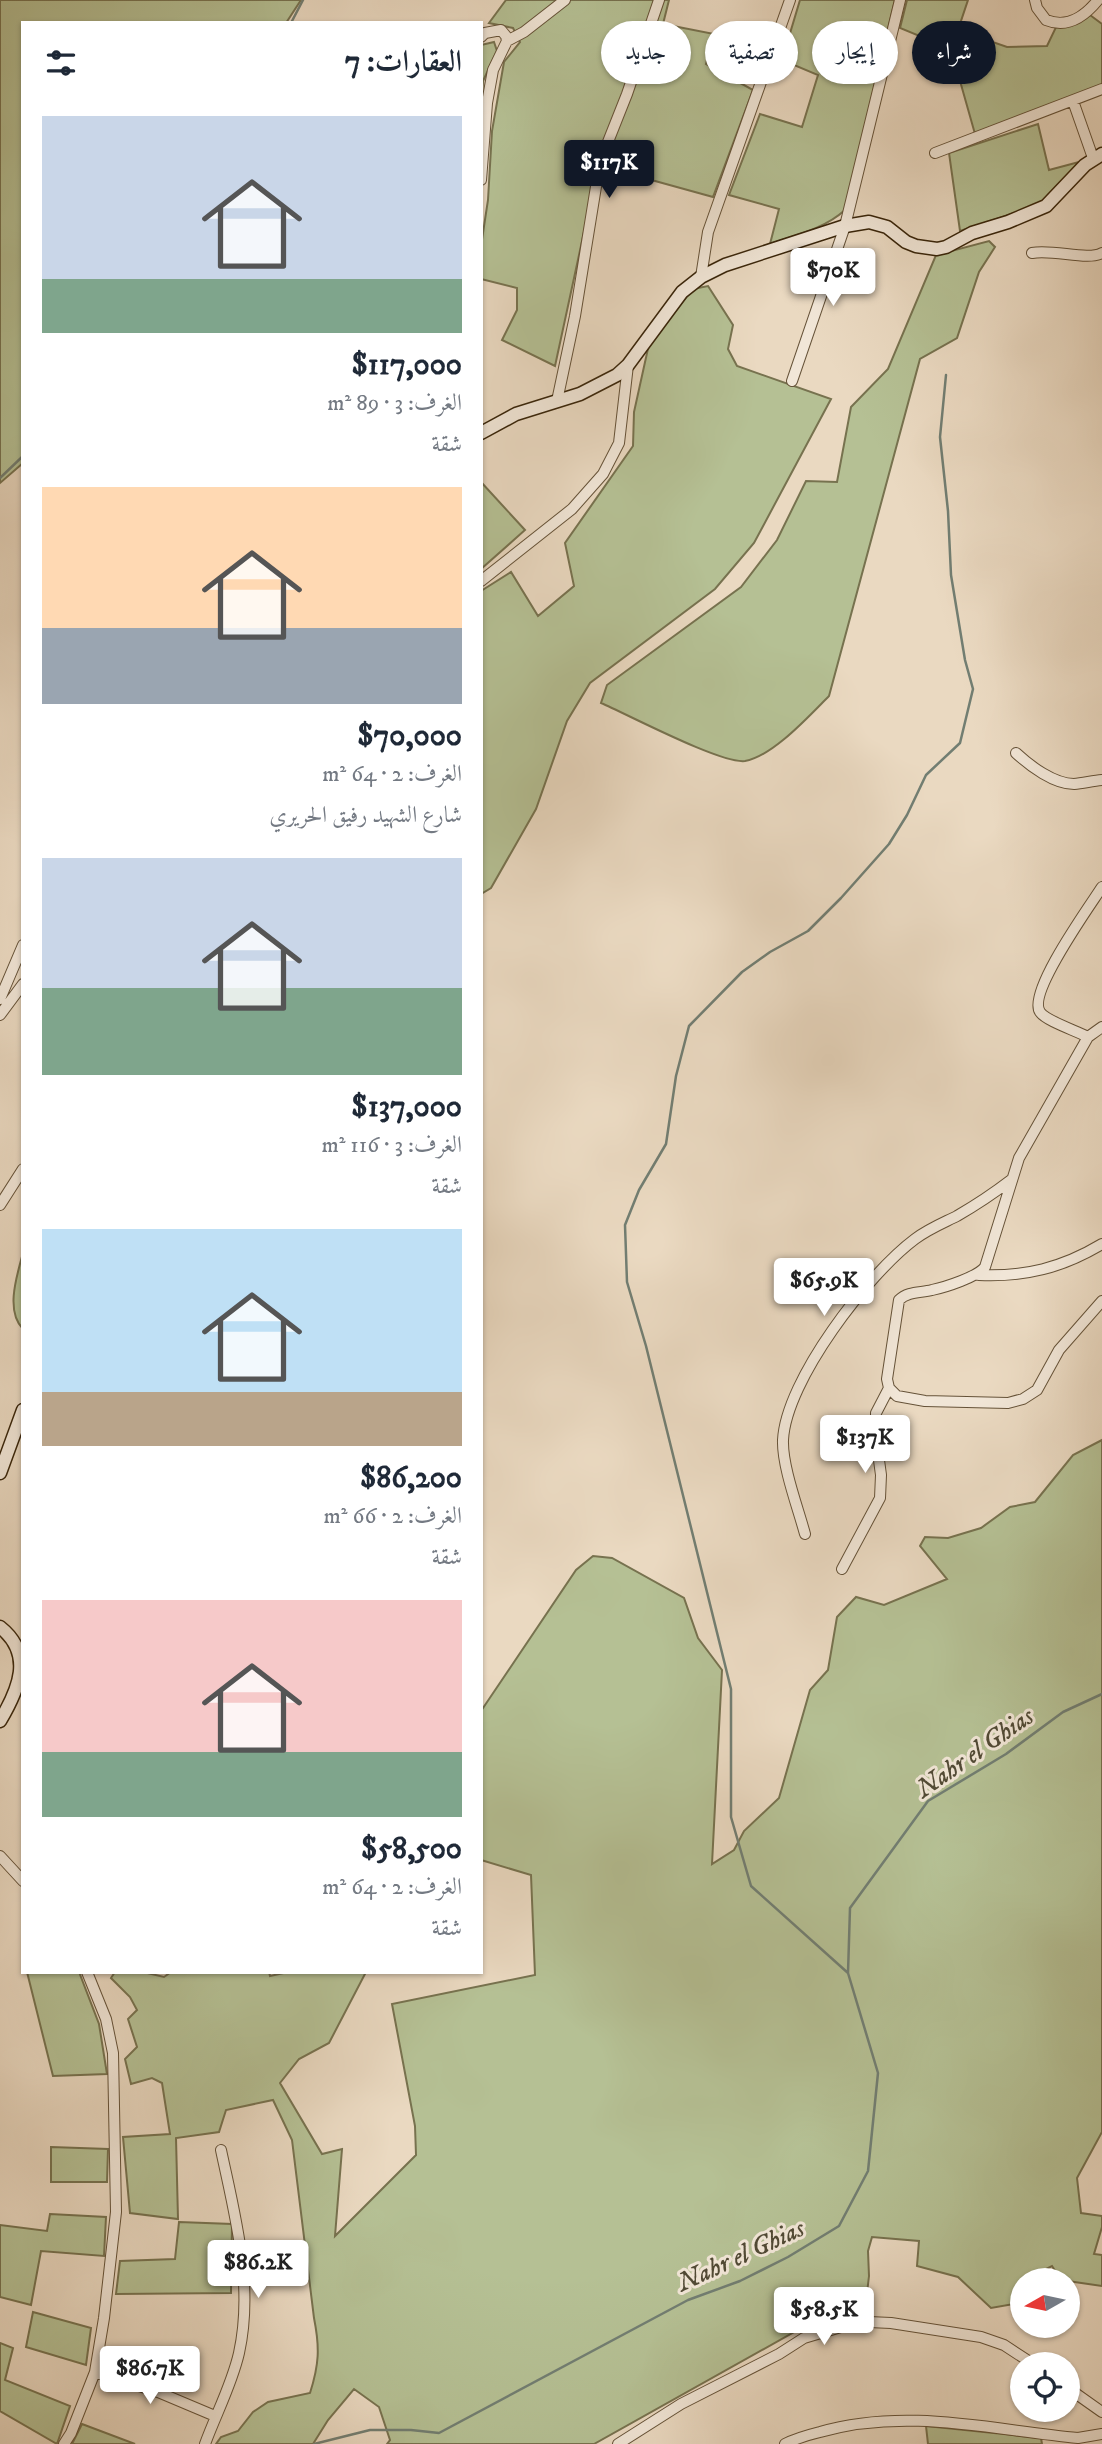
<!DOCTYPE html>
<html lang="ar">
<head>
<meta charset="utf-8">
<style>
	:root { --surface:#fff; --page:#f6f6f7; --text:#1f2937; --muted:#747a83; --accent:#111827 }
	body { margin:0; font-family:"IM FELL DW Pica",Amiri,serif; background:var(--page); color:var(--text); direction:rtl; height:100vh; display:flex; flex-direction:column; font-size:26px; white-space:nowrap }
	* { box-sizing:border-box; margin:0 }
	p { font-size:23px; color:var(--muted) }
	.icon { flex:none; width:38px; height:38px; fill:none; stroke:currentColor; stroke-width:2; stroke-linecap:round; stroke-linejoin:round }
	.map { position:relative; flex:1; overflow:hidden; direction:ltr }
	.details { position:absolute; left:21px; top:21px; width:462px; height:1953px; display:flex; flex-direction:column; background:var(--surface); border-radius:0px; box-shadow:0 2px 5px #0004; direction:rtl }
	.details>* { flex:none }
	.guide { position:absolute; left:504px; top:21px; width:492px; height:63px; direction:rtl; display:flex; gap:14px }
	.needle { width:46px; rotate:261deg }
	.controls { position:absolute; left:1010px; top:2268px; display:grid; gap:14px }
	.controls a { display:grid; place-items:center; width:70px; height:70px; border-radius:50%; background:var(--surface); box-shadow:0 2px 5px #0004; font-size:35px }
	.price { position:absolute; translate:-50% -60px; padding:0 16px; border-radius:7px; background:#fff; color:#222; font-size:23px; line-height:46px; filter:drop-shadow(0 2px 4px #0008) }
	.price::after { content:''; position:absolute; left:50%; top:42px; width:21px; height:16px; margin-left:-10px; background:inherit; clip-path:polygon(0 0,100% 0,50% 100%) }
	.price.on { background:var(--accent); color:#fff }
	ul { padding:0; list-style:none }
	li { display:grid; align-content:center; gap:14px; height:371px; padding:0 21px }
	li span { display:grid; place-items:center; height:217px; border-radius:0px; color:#555 }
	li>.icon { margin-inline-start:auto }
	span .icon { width:126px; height:126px; fill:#fffc; stroke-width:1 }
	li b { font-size:30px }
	h2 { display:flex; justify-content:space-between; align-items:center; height:84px; padding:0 21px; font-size:30px }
	.tag { padding:0 24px; border-radius:32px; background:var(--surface); box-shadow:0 2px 5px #0004; font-size:24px; line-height:63px }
	.tag.on { background:var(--accent); color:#fff }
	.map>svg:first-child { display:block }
	.green { fill:#b5c094; stroke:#77724f; stroke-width:2 }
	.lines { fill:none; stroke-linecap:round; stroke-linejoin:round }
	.stream { stroke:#727e72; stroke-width:2.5 }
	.street-casing { stroke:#655238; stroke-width:12 }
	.secondary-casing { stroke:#39250a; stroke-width:15 }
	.street { stroke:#f1e6d7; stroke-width:10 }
	.secondary { stroke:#f1e6d7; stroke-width:12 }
	.labels { text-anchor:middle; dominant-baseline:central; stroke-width:6; stroke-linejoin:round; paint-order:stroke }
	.water-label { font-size:26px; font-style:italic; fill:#514a35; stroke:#f1e6d7 }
</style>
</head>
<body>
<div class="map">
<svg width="1102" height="2444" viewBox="0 0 1102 2444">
	<rect width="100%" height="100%" fill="#ead9c1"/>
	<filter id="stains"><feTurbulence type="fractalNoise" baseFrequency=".00286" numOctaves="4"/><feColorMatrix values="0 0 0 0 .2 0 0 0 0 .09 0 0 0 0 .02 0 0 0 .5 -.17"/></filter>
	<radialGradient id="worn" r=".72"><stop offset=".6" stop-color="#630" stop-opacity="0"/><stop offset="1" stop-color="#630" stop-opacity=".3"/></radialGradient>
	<path class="green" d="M0 0H301L286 23H23V463L0 483Z
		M506 0H669L663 24 714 34 706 64 753 90 713 197 608 168 587 218 555 366 502 340 517 310V288L481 279V246L488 200 492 131 504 62 520 42 513 28 489 23Z
		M800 0H895L845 210C824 229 796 235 770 244L779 209 729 195 760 114 802 127 818 75 782 60Z
		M907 0H968L958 30 1007 47 1047 46 1057 25 1090 15 1102 24V86L975 134 951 49 900 28Z
		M494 42 497 51 483 81 481 105V45Z
		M1038 124 1049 170 1079 162 1060 187 1039 205 960 231 949 153Z
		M989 241 995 247 979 272 957 338 920 359 829 696C809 716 773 756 745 761 721 764 629 715 601 703L607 685 741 587 777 540 806 481 837 482 851 407 888 369 936 255Z
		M708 286 733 325 728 349 737 366 831 399 754 543 715 589 590 683 567 721 536 809 491 888 481 894V591L511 572 538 616 574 586 565 543 633 446 634 412 649 344 693 289Z
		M481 482 525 530 481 569Z
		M23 1253V1329C5 1311 17 1275 23 1253Z
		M1102 1440V2132L1077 2178 1081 2213 1102 2216V2227L1094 2254 1102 2255V2286L1061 2280 1052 2266 1032 2276 1030 2280H1022V2297L1019 2303 991 2308 958 2277 917 2266 919 2241 872 2237 868 2251 869 2276 865 2310 805 2326 594 2444H387L390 2440 379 2407 354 2389 328 2420 313 2444H216L221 2437 238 2431 253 2412 268 2402 310 2393C319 2365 320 2348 314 2318L292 2140 273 2100 226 2110 219 2132 176 2138 178 2219 130 2213 123 2137 170 2134 162 2083 152 2078 131 2084 125 2059 137 2047 128 2019 137 2010 130 1997 111 1978 115 1972H143L164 1977 171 1972H269L270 1976 288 1972H366L329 2043 299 2059 280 2083 322 2154 342 2149 335 2236 416 2155 415 2126 392 2004 535 1975 531 1875 481 1860V1711L576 1570 593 1556 612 1558 684 1598 698 1638 722 1670 712 1864 734 1850 744 1831 779 1798 810 1690 828 1670 837 1617 856 1597 884 1605 947 1579 920 1546 925 1537 948 1538 981 1528 1010 1507 1035 1502 1073 1455Z
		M27 1972H79L99 2024 107 2074 53 2076Z
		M51 2147 108 2149 107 2182H51Z
		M50 2214 106 2217 104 2256 41 2251 31 2305 0 2297V2225L47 2231Z
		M179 2222 232 2224 231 2293 116 2294 120 2261 175 2259Z
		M33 2312 91 2328 86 2365 26 2347Z
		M0 2343 13 2348 5 2380 70 2406 57 2444 0 2411Z
		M82 2424 135 2444H72Z
		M926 2426 1041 2438 1042 2444H928Z"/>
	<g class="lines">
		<path class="stream" d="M291 23 303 0
			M0 478 23 456
			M848 1973 751 1886 731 1817V1689L646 1346 627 1282 625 1225 639 1190 666 1144 676 1076 689 1026 742 972 770 952 808 931 841 898 889 844 907 815 926 775 960 743 973 689 965 660 951 575 948 511 940 437 946 375
			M314 2444 370 2430H411L439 2433 688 2300 740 2281 788 2257 839 2226 868 2171 878 2073 848 1973 850 1908 928 1801 1006 1754 1063 1712 1102 1694"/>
		<defs>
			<path id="street" d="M1035 0 1037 8 1046 20C1068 29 1085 16 1098 0
				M481 37 485 33 501 30 506 36 507 41 493 70 487 103 481 180
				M507 41 524 32 565 0
				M1073 101 1093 158
				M935 153 1102 89
				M1032 253C1054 249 1088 261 1102 253
				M701 277 708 232 790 0
				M792 381 845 226 900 0
				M557 401 575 316 600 162 627 94 659 0
				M481 581 572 509 603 474 619 443 628 365
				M1016 753C1030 766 1054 784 1074 784 1083 783 1093 781 1102 780
				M0 999 23 945
				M0 1015 23 984
				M1102 1027 1088 1037 1019 1158 985 1267C977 1277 946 1287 932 1290 921 1293 908 1291 899 1300L887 1379 889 1388 897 1396 925 1401 1008 1403 1023 1399 1037 1390 1059 1350 1102 1301
				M1088 1037C1077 1031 1046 1021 1040 1012 1027 993 1089 907 1102 887
				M0 1205 23 1169
				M979 1275C1025 1277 1062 1268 1102 1244
				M805 1534C798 1508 782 1466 783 1440 786 1380 868 1274 915 1239 928 1229 943 1223 957 1216 976 1205 994 1193 1011 1180
				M842 1569 880 1498 881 1475 876 1438V1413L889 1388
				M0 1856 23 1881
				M95 2372 158 2392 215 2416
				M1068 2388 1102 2412
				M64 2444 71 2433 95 2372 104 2318 116 2212 113 2053 106 2019 87 1972
				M205 2444C216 2414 232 2384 239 2353 254 2285 235 2216 221 2150
				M618 2444 681 2404 779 2354 804 2338 851 2324 869 2322 891 2323 981 2337 1004 2345 1033 2364
				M785 2444C796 2438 808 2435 820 2432 906 2407 992 2430 1078 2438L1102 2434"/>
			<path id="secondary" d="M481 433 516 414 580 394 617 375 628 365 682 292 701 277 725 265 845 226 869 222 887 227 906 242 916 246 937 249 946 247 972 233 1008 222 1046 206 1085 165 1102 154
				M0 1473 23 1410
				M0 1627C34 1654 19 1689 0 1721"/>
		</defs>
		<use href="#street" class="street-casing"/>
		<use href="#secondary" class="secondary-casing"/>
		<use href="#street" class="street"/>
		<use href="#secondary" class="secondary"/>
	</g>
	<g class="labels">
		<g class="water-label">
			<text transform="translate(975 1753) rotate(-35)">Nahr el Ghias</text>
			<text transform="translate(741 2256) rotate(-25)">Nahr el Ghias</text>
		</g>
	</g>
	<rect width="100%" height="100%" filter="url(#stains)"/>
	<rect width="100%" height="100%" fill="url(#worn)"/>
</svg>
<div class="controls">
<a><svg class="needle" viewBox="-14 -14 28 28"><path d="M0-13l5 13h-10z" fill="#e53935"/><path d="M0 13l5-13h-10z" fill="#747a83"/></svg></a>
<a><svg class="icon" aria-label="locate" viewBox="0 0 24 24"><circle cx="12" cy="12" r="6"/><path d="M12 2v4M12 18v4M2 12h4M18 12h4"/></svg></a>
</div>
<b class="price on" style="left:609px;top:200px">$117K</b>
<b class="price" style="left:833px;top:308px">$70K</b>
<b class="price" style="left:824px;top:1318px">$65.9K</b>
<b class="price" style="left:865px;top:1475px">$137K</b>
<b class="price" style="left:258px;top:2300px">$86.2K</b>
<b class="price" style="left:824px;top:2347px">$58.5K</b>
<b class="price" style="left:150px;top:2406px">$86.7K</b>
<div class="guide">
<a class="tag on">شراء</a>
<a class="tag">إيجار</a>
<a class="tag">تصفية</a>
<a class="tag">جديد</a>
</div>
<section class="details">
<h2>العقارات: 7<svg class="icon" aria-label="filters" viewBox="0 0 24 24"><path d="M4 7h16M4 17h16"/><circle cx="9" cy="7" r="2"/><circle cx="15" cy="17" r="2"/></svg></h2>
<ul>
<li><span style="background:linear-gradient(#c9d6e8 75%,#7fa58c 0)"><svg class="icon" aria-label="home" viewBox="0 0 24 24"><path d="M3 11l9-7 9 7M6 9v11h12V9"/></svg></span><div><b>$117,000</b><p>الغرف: 3 · 89 m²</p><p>شقة</p></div></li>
<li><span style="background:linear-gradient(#ffd9b3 65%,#9aa5b1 0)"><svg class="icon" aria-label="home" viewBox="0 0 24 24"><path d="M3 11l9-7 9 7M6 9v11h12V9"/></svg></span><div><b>$70,000</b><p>الغرف: 2 · 64 m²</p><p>شارع الشهيد رفيق الحريري</p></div></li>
<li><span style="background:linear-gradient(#c9d6e8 60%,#7fa58c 0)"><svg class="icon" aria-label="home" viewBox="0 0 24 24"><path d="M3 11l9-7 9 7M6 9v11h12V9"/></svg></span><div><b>$137,000</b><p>الغرف: 3 · 116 m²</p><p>شقة</p></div></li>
<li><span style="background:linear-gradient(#bfe0f5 75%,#b9a48a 0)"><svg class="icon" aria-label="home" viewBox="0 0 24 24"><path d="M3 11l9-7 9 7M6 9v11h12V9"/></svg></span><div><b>$86,200</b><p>الغرف: 2 · 66 m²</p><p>شقة</p></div></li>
<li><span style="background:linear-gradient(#f6c9c9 70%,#7fa58c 0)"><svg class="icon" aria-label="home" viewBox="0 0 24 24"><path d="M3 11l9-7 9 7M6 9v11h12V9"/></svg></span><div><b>$58,500</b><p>الغرف: 2 · 64 m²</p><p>شقة</p></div></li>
</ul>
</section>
</div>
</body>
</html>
